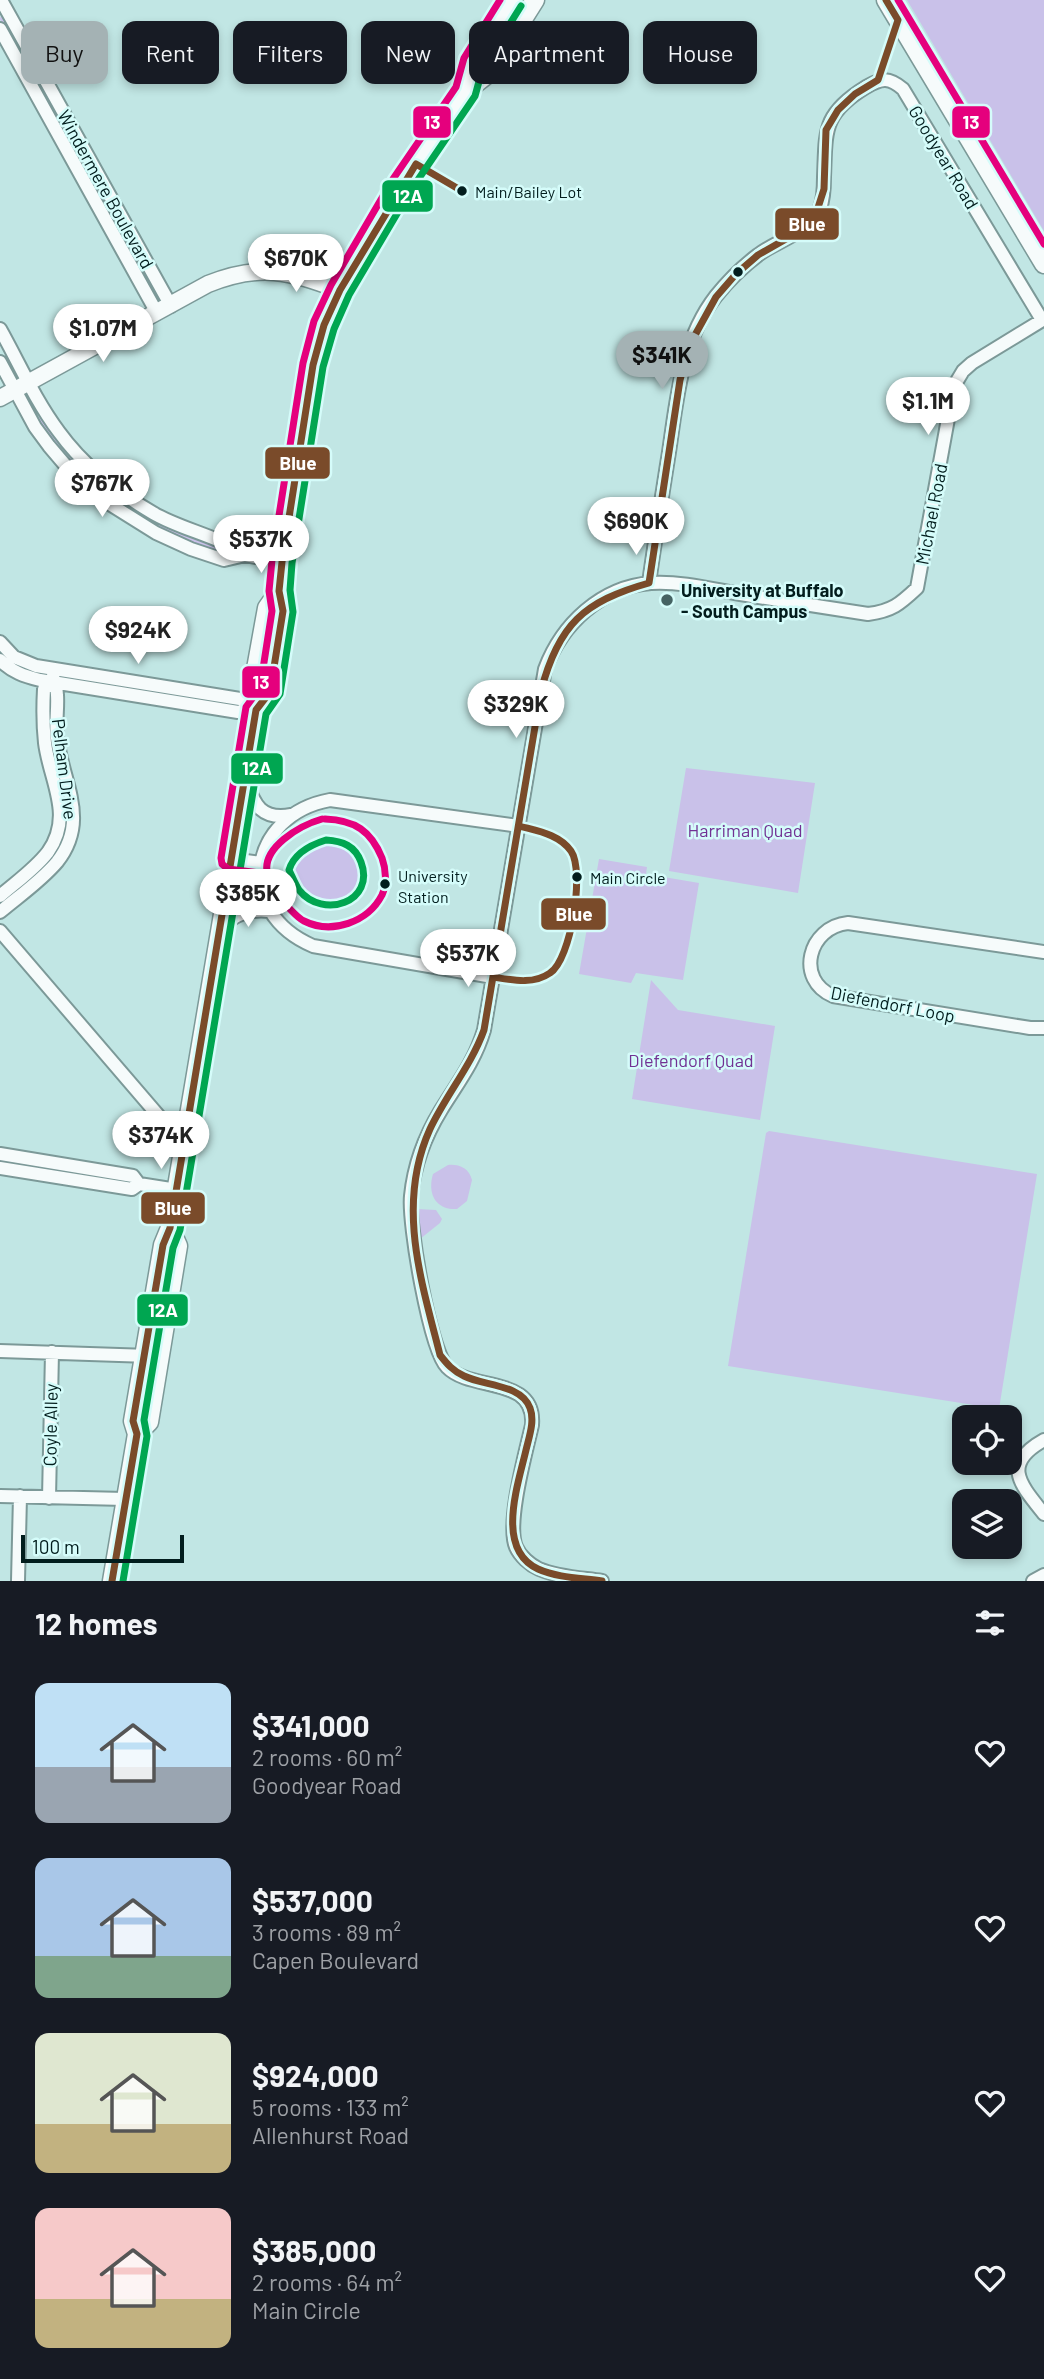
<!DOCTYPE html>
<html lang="en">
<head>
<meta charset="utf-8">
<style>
	:root { --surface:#171b24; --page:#242831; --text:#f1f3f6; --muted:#9ea1a6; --accent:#a4b2b4 }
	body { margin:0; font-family:Barlow,sans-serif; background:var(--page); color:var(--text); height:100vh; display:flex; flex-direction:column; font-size:26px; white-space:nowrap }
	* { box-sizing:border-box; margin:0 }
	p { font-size:23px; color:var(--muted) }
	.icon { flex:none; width:38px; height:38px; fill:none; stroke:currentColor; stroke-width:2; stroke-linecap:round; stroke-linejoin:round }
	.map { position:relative; height:1581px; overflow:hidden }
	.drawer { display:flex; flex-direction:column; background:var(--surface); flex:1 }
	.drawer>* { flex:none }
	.banner { position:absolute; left:21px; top:21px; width:1003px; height:63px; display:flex; gap:14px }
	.fabs { position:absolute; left:952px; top:1405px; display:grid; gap:14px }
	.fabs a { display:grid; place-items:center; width:70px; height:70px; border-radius:14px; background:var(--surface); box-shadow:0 4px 10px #0003; font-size:35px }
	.scale { position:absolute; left:21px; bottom:18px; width:163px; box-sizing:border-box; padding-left:7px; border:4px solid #021d1d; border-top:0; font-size:19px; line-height:24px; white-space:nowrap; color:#021d1d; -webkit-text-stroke:5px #d5fcfa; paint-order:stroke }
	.price { position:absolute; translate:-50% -60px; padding:0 16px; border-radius:24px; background:#fff; color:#222; font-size:23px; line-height:46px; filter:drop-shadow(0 2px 4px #0008) }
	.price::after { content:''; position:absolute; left:50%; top:42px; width:21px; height:16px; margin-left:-10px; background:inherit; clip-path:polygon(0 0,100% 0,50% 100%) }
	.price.on { background:var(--accent); color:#111 }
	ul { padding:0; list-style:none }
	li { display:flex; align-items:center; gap:21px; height:175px; padding:0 35px }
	li span { display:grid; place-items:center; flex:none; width:196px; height:140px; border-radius:14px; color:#555 }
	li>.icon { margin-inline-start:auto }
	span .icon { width:84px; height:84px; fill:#fffc; stroke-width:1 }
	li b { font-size:30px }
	h2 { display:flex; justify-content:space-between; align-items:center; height:84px; padding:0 35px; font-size:30px }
	.pill { padding:0 24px; border-radius:14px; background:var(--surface); box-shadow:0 4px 10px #0003; font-size:24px; line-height:63px }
	.pill.on { background:var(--accent); color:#111 }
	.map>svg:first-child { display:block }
	.green { fill:#c9c1e9 }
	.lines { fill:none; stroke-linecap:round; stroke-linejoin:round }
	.street-casing { stroke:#7c9998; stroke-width:16 }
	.secondary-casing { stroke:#7c9998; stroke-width:19 }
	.primary-casing { stroke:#7c9998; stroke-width:21 }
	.street { stroke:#f6fbfb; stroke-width:12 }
	.secondary { stroke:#f6fbfb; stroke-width:16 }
	.primary { stroke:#f6fbfb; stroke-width:18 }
	.bus-1-casing { stroke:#d5fcfa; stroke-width:12 }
	.bus-2-casing { stroke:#d5fcfa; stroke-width:12 }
	.bus-3-casing { stroke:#d5fcfa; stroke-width:12 }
	.bus-1 { stroke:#7a4b2a; stroke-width:7 }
	.bus-2 { stroke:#00a651; stroke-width:7 }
	.bus-3 { stroke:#e5007d; stroke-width:7 }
	.bus-dot { fill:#021d1d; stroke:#d5fcfa; stroke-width:2.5 }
	.poi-dot { fill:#456363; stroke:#d5fcfa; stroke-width:2.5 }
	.labels { text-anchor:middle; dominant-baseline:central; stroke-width:5; stroke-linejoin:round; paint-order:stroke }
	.bus-label { font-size:16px; fill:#021d1d; stroke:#d5fcfa; text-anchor:start }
	.street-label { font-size:18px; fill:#021d1d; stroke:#d5fcfa }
	.poi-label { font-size:18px; font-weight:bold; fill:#021d1d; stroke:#d5fcfa; text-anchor:start }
	.park-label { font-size:18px; fill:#713193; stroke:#d5fcfa }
	.line-badge { stroke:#d5fcfa; stroke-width:2.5 }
	.badge-label { font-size:19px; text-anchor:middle; font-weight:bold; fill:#fff }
</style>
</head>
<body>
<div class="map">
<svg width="1044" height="1581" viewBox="0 0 1044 1581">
	<rect width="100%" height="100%" fill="#c1e6e4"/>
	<path class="green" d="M907 0H1044V231Z
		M2 13 73 141 71 143 67 142 0 19Z
		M81 156 152 283 150 286H148L77 158Z
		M40 417 109 490 108 493 106 494 68 460 37 422 36 420Z
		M135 508 226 548 228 553 223 554 175 537 134 515 132 512Z
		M686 768 815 783 798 893 669 871Z
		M332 837C409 852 345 953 297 888 292 883 287 877 287 870 286 851 317 840 332 837Z
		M599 859 647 867 646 874 699 883 683 980 636 973 631 983 579 974Z
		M651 980 678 1010 775 1026 760 1120 632 1099Z
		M769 1131 1037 1174 999 1409 728 1366 766 1133Z
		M448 1165C459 1164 469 1168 472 1180L467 1201 457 1209C436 1210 427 1194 433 1174Z
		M417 1209 436 1210 442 1219 440 1223 420 1239 418 1238Z"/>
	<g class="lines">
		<defs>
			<path id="street" d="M1 0 171 306
				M0 29 157 313
				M0 329C19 363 35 400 59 432 83 465 117 492 153 513 182 530 219 536 245 555
				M0 362 35 427 49 446 66 466 108 503 156 533 191 549 224 560 245 555 282 562
				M649 583C655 540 662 496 669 452 677 399 681 341 716 296 728 281 742 267 758 255 777 240 810 233 820 208 824 198 824 187 824 177 826 131 822 114 866 87 882 78 889 77 903 89L1042 320
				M0 642 14 657 36 666 240 699 256 710
				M0 660C12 672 24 676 40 680L238 712 256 710
				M246 780C254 806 262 820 291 815
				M231 859 261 863
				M0 896C16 882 35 869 48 852 74 815 50 782 45 743 43 725 43 707 44 689L52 682
				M0 912C19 896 41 881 57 862 90 820 63 784 57 738 55 724 58 709 57 695 57 684 52 683 53 669
				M220 928C235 914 249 909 269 911
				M0 931 169 1128 186 1131
				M1044 952 848 923C808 927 795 980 833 996L1030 1028H1044
				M493 977 313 946C233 912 248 815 330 800L519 826
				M0 1154 133 1176 139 1184 177 1190
				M0 1168 132 1189 139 1184
				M0 1351 149 1356
				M1044 1440C1001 1464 1020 1484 1044 1514
				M0 1496 125 1499
				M49 1498 52 1352
				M18 1581 20 1496
				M602 1581C582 1578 558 1577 539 1569 530 1565 520 1556 516 1547 506 1523 526 1452 532 1425 536 1375 471 1392 447 1367 430 1350 408 1223 411 1196 414 1166 425 1136 441 1110 457 1084 475 1061 484 1030L545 669C562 624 601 587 651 583 684 581 719 591 752 596 790 602 829 608 868 614 892 611 900 604 917 588L954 386 963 371 972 363 1044 319
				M1033 1581 1044 1575"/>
			<path id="secondary" d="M0 398 208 284C260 263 289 271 340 290"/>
			<path id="primary" d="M886 0 1044 264
				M466 91 489 73 535 0
				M256 710 270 692 283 611 279 591 289 517 313 365 324 325 340 290 402 184 466 91 473 63 512 0
				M137 1434 149 1422 178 1246 170 1228
				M112 1581 137 1434 133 1421 163 1245 170 1228 246 778 256 710 252 691 267 608 279 591"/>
		</defs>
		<use href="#street" class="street-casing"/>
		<use href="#secondary" class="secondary-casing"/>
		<use href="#primary" class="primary-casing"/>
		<use href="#street" class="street"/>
		<use href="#secondary" class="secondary"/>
		<use href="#primary" class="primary"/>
		<defs>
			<path id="bus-1" d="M493 977C512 980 533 985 550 973 571 960 585 871 571 851 559 834 537 831 519 826
				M112 1581 137 1434 133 1421 163 1245 170 1228 256 710 270 692 283 611 279 591 282 562 313 365 324 325 340 290 416 164 462 191
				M602 1581C581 1578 558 1578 538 1569 495 1549 518 1485 526 1450 529 1437 535 1421 530 1408 521 1384 484 1386 464 1376 453 1371 447 1364 440 1355 421 1280 396 1204 430 1129 446 1095 471 1066 484 1030L541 691C558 625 584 601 649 583L680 380 689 346 716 297 736 274 758 255 800 231 815 217 824 189 826 130 838 110 855 94 878 80 898 20 886 0"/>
			<path id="bus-2" d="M326 840C343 841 355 846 361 862 376 902 323 920 299 890 295 884 292 876 289 870 294 853 310 845 326 840Z
				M123 1581 147 1436 144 1420 173 1248 180 1230 266 714 280 694 293 612 290 590 292 563 323 367 334 329 349 295 411 190 475 96 483 67 521 6"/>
			<path id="bus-3" d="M898 0 1044 244
				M322 819C301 825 259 848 268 876 270 881 273 886 276 890 279 896 282 903 288 907 293 912 298 918 304 921 332 935 368 922 382 895 387 884 386 869 382 858 371 831 355 820 325 819
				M277 875 228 869 222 864 221 858 246 707 260 688 272 611 269 591 272 560 303 363 314 321 331 285 393 179 456 87 464 58 500 0"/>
		</defs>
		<use href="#bus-1" class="bus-1-casing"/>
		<use href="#bus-2" class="bus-2-casing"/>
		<use href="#bus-3" class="bus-3-casing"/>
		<use href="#bus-1" class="bus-1"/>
		<use href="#bus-2" class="bus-2"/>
		<use href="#bus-3" class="bus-3"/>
	</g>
	<g class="bus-dot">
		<circle cx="462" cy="191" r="6"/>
		<circle cx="738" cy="272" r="6"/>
		<circle cx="577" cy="877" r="6"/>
		<circle cx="385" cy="884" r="6"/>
	</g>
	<circle class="poi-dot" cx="667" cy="600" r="7"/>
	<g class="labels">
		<g class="bus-label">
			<text x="475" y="191">Main/Bailey Lot</text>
			<text x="398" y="875">University<tspan x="398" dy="21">Station</tspan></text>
			<text x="590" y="877">Main Circle</text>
		</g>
		<g class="street-label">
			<text transform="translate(944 157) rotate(59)">Goodyear Road</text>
			<text transform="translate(106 189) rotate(61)">Windermere Boulevard</text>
			<text transform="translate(931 514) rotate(-79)">Michael Road</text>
			<text transform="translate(65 769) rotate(83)">Pelham Drive</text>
			<text transform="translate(893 1004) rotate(11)">Diefendorf Loop</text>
			<text transform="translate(50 1425) rotate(-89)">Coyle Alley</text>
		</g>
		<g class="poi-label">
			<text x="681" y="590">University at Buffalo<tspan x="681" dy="21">- South Campus</tspan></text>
		</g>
		<g class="park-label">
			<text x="745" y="830">Harriman Quad</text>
			<text x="691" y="1060">Diefendorf Quad</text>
		</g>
	</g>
	<g class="line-badge">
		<rect x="951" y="105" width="40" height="34" rx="7" fill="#e5007d"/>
		<rect x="412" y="105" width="40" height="34" rx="7" fill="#e5007d"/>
		<rect x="381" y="179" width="53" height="34" rx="7" fill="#00a651"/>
		<rect x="774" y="207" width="66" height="34" rx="7" fill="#7a4b2a"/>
		<rect x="264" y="446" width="67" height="34" rx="7" fill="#7a4b2a"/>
		<rect x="241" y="665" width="40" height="34" rx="7" fill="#e5007d"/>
		<rect x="230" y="752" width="54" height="33" rx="7" fill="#00a651"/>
		<rect x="540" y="897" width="67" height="34" rx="7" fill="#7a4b2a"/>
		<rect x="140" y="1191" width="66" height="34" rx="7" fill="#7a4b2a"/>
		<rect x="136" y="1293" width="53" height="34" rx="7" fill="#00a651"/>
	</g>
	<g class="badge-label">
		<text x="971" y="129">13</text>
		<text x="432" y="129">13</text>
		<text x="408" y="203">12A</text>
		<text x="807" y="231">Blue</text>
		<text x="298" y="470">Blue</text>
		<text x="261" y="689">13</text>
		<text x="257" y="775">12A</text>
		<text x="574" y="921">Blue</text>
		<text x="173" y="1215">Blue</text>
		<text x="163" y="1317">12A</text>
	</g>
</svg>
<div class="fabs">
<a><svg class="icon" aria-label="locate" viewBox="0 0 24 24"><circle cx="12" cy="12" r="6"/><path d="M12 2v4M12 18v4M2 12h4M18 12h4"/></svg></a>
<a><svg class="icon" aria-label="layers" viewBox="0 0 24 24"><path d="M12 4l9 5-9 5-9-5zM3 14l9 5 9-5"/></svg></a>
</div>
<div class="scale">100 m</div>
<b class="price" style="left:296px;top:294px">$670K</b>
<b class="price" style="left:103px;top:364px">$1.07M</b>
<b class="price on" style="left:662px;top:391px">$341K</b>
<b class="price" style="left:928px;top:437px">$1.1M</b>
<b class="price" style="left:102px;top:519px">$767K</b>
<b class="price" style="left:636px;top:557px">$690K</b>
<b class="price" style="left:261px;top:575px">$537K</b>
<b class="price" style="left:138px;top:666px">$924K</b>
<b class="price" style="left:516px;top:740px">$329K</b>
<b class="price" style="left:248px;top:929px">$385K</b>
<b class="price" style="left:468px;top:989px">$537K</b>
<b class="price" style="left:161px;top:1171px">$374K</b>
<div class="banner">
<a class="pill on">Buy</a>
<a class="pill">Rent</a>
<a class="pill">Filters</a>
<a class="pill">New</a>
<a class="pill">Apartment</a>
<a class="pill">House</a>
</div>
</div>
<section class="drawer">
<h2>12 homes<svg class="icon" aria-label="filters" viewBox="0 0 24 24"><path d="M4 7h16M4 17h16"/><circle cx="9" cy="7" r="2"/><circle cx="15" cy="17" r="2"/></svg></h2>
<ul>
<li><span style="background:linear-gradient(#bfe0f5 60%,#9aa5b1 0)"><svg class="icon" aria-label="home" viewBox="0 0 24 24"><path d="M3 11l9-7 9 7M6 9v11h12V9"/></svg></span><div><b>$341,000</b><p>2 rooms · 60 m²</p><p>Goodyear Road</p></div><svg class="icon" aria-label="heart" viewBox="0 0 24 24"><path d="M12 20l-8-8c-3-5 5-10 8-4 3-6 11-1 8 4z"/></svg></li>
<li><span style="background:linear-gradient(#a9c7e8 70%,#7fa58c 0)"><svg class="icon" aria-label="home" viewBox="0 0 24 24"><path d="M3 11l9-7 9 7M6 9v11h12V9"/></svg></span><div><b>$537,000</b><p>3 rooms · 89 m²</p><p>Capen Boulevard</p></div><svg class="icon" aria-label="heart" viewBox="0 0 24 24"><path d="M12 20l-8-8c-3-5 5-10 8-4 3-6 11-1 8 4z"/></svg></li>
<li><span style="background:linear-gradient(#dfe7d0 65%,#c2b280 0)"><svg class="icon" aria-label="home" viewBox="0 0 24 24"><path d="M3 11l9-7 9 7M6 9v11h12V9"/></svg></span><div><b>$924,000</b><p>5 rooms · 133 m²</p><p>Allenhurst Road</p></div><svg class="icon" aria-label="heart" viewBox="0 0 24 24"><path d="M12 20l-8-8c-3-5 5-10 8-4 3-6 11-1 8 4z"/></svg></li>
<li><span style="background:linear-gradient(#f6c9c9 65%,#c2b280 0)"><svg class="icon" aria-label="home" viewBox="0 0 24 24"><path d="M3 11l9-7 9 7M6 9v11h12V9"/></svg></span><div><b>$385,000</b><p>2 rooms · 64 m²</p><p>Main Circle</p></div><svg class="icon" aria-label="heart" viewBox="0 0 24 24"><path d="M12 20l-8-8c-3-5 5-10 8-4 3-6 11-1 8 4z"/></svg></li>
</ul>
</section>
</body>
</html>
